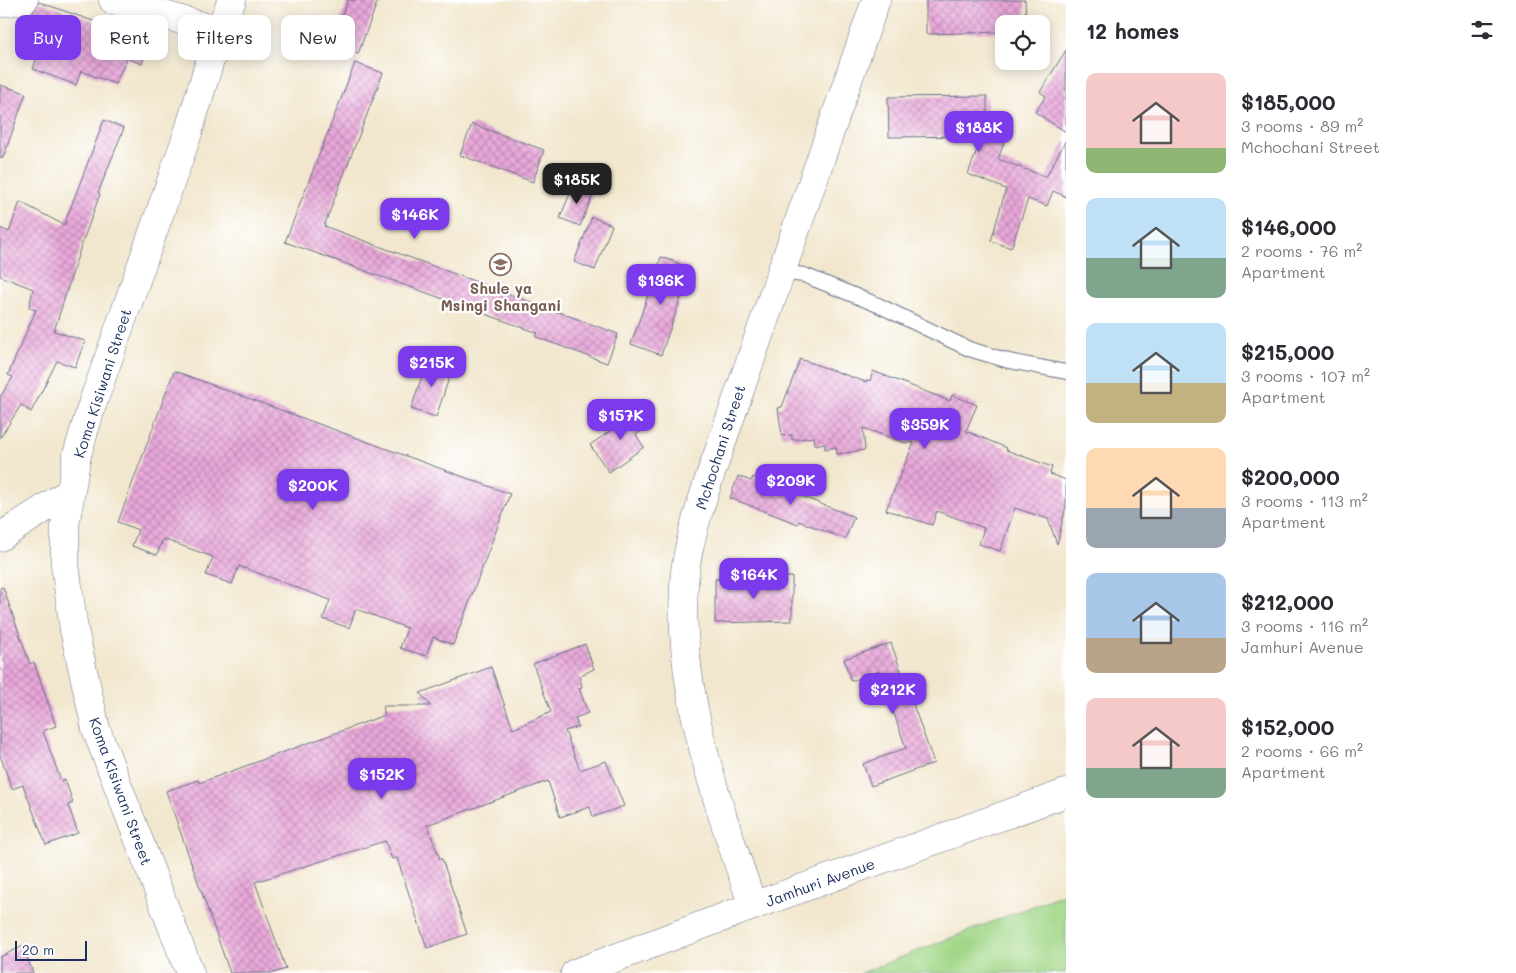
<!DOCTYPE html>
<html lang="en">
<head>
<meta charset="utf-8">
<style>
	:root { --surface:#fff; --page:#f2f2f3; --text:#2b2b33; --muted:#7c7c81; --accent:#7c3aed }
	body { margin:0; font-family:Mali,sans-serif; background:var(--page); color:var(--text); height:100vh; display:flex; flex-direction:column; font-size:19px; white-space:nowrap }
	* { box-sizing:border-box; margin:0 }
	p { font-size:16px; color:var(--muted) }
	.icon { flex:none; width:28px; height:28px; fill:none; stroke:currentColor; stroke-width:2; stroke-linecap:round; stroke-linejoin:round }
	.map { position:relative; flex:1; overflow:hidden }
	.details { display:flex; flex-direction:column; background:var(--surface); width:450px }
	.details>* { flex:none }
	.top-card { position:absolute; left:15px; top:15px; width:475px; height:45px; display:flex; gap:10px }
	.fabs { position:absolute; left:995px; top:15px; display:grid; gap:10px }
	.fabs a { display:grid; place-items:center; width:55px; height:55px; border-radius:10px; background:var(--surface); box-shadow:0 2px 12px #0003; font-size:25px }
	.scale { position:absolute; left:15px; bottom:12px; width:72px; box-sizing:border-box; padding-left:5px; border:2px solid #1b2f5e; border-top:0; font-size:14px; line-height:18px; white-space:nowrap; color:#1b2f5e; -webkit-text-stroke:4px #fff; paint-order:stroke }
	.price { position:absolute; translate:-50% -42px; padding:0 11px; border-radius:10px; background:var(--accent); color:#fff; font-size:16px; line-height:32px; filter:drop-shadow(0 1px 2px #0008) }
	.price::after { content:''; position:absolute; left:50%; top:30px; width:15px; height:11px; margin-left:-8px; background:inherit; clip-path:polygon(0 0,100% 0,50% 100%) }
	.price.current { background:#222; color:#fff }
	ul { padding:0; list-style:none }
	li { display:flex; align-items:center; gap:15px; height:125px; padding:0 20px }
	li span { display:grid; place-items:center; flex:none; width:140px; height:100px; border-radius:10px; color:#555 }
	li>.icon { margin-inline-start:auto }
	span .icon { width:60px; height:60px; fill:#fffc; stroke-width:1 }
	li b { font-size:21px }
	h2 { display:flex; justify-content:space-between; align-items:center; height:60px; padding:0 20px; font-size:21px }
	.pill { padding:0 18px; border-radius:10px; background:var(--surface); box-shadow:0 2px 12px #0003; font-size:18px; line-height:45px }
	.pill.current { background:var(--accent); color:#fff }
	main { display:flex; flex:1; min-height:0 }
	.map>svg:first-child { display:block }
	.park { fill:#a1d787; stroke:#5e8372 }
	.building { fill:url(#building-cross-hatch) }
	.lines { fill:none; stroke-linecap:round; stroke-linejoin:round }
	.lane-casing { stroke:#666f85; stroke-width:16 }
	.street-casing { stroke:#666f85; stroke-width:29 }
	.secondary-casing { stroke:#666f85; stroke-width:29 }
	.lane { stroke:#fff; stroke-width:14 }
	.street { stroke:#fff; stroke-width:28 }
	.secondary { stroke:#fff; stroke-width:28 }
	.labels { text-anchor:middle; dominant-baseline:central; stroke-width:4.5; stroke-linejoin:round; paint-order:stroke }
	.education-label { font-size:15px; font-weight:bold; fill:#785e54; stroke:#fff }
	.street-label { font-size:15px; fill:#1b2f5e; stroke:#fff }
</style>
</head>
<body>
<main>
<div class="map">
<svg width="1066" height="973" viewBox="0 0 1066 973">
	<defs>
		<pattern id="building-cross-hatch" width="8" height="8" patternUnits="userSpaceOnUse" patternTransform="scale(1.25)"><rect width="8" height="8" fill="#eaa8da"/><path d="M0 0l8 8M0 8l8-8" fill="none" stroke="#bd89b4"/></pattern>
	</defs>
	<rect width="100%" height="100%" fill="#fff"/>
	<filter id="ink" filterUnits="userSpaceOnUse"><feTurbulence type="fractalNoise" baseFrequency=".02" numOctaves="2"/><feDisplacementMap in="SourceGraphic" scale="10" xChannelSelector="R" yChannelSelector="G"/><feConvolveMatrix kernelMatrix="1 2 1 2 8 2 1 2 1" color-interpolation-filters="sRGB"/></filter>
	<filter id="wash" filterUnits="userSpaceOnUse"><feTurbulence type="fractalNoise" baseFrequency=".0096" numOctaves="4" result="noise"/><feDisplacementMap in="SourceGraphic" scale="20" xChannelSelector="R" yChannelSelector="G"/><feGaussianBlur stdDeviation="1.12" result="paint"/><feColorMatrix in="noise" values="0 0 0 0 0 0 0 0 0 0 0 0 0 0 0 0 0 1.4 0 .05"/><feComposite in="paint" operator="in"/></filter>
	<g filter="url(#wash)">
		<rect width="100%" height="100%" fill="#f2e7ce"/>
		<path class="park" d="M1066 893V973H861Z"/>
		<g id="blocks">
			<path class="building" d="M348 0H378L358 54 331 44Z
				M926 0H1025L1026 24H1004V32L926 34Z
				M39 2 150 41 142 64 127 58 115 84 81 71 76 85 33 69 46 30 27 23Z
				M1066 50V132L1035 112 1046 96 1040 92Z
				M355 63 383 73 324 226 618 334 607 363 536 337 538 333 285 242Z
				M0 85 26 93 3 158H0Z
				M987 96V134L1005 140 998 159 1046 177 1066 140V197L1053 191 1047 206 1028 199 1011 248 991 241 1006 189 968 174 982 136 889 137 888 97Z
				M104 120 124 128 98 193 100 194 80 249 54 331 85 341 75 367 57 361 31 412 21 405 0 438V397L13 377 8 375 36 310 29 308 33 289 0 276V228L9 232 20 202 64 225Z
				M472 124 544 150 533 182 460 155Z
				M574 184 594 192 580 226 560 218Z
				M592 217 612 225 595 270 574 262Z
				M661 257 691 268 661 355 631 344Z
				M428 358 453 366 436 417 411 409Z
				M800 359 866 382 867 380 870 381 873 371 950 401 952 395 977 405 966 431 1007 448 1006 450 1052 467 1050 474 1066 480V506L1057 544 1048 519 1015 508 1000 551 979 544 984 528 937 511 932 525 886 510 914 442 906 443 863 428 865 450 837 454 836 447 825 449 824 443 815 445 814 437 792 440V435L782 436 778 408 782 407Z
				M174 371 510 494 453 645 433 637 426 656 400 648 407 628 356 609 349 628 323 619 330 600 239 566 232 584 206 575 213 557 163 539 157 555 132 546 138 530 118 522Z
				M642 409 652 424 636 435 644 447 609 472 590 445Z
				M738 476 751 481 753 477 854 517 845 539 799 521 798 524 730 498Z
				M792 577V621L715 623V579Z
				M3 587 30 664 34 662 56 726 43 731 61 781 65 779 73 803 68 805 78 833 46 845 23 785 12 789 0 755V588Z
				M891 643 934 763 871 786 863 764 906 748 879 671 851 681 844 659Z
				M585 644 594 669 579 676 582 687 579 688 588 713 575 718 578 727 565 731 580 770 606 761 624 806 593 817 590 807 560 817 548 781 427 825 440 859H442L467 934 427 948 397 858 392 859 385 841 255 882 286 969 273 973H230L166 791 198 780 199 783 385 715 383 707 385 706H431L420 693 491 667 513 729 551 712 533 664Z
				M23 946 33 973H0V957Z"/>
		</g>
	</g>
	<g filter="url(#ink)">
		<use href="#blocks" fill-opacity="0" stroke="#666f85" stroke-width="1"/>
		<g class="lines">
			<defs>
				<path id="lane" d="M780 272 804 275 878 305 969 349 1009 361 1066 372"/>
				<path id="street" d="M113 0 219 31
					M0 3 24 0
					M0 537 70 492
					M753 906C717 802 674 683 685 572 689 540 699 510 709 479L876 0
					M190 973 96 729 74 630 65 564V526L77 455 92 405 188 133 219 31 232 0"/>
				<path id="secondary" d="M575 973 753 906 1066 793"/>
			</defs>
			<use href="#lane" class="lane-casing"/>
			<use href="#street" class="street-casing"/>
			<use href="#secondary" class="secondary-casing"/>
			<use href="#lane" class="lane"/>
			<use href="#street" class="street"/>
			<use href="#secondary" class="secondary"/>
		</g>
	</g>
	<defs>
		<symbol id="school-ring" viewBox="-11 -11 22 22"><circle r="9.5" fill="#fff" stroke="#8d6e63" stroke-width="1.5"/><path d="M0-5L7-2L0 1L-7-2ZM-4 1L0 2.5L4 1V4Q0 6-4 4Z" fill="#8d6e63"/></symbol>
	</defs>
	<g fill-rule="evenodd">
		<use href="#school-ring" x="488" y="252" width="25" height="25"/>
	</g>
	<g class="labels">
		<g class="education-label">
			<text x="501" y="288">Shule ya<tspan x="501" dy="17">Msingi Shangani</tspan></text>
		</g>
		<g class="street-label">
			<text transform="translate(102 383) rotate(-72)">Koma Kisiwani Street</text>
			<text transform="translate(720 447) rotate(-72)">Mchochani Street</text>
			<text transform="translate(121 791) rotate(70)">Koma Kisiwani Street</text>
			<text transform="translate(820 882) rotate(-20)">Jamhuri Avenue</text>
		</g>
	</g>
</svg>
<div class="fabs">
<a><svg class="icon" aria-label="locate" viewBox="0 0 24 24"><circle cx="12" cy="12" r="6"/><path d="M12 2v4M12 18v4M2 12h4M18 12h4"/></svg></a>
</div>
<div class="scale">20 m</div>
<b class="price" style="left:979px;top:153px">$188K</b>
<b class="price current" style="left:577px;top:205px">$185K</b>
<b class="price" style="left:415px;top:240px">$146K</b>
<b class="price" style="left:661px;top:306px">$136K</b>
<b class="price" style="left:432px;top:388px">$215K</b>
<b class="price" style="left:621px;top:441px">$157K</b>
<b class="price" style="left:925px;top:450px">$359K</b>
<b class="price" style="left:791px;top:506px">$209K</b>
<b class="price" style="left:313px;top:511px">$200K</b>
<b class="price" style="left:754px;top:600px">$164K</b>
<b class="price" style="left:893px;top:715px">$212K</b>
<b class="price" style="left:382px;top:800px">$152K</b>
<div class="top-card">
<a class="pill current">Buy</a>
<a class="pill">Rent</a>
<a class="pill">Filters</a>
<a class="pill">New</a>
</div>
</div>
<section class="details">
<h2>12 homes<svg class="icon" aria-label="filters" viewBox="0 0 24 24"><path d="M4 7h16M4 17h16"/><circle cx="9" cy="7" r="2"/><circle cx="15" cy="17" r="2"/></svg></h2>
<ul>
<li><span style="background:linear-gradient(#f6c9c9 75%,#8fb573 0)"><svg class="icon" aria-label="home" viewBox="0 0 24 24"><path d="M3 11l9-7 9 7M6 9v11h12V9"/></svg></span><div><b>$185,000</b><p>3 rooms · 89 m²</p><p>Mchochani Street</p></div></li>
<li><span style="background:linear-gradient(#bfe0f5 60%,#7fa58c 0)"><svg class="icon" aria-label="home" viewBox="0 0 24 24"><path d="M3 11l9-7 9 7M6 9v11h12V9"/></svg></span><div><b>$146,000</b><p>2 rooms · 76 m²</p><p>Apartment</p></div></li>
<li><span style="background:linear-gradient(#bfe0f5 60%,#c2b280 0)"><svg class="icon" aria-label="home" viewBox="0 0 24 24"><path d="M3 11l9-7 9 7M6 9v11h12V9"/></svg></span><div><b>$215,000</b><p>3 rooms · 107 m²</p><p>Apartment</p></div></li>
<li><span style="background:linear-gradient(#ffd9b3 60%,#9aa5b1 0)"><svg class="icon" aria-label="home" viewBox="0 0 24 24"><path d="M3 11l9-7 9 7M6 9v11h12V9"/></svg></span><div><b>$200,000</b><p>3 rooms · 113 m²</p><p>Apartment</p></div></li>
<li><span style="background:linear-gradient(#a9c7e8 65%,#b9a48a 0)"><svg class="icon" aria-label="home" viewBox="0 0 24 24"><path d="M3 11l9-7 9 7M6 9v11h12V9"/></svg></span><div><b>$212,000</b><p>3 rooms · 116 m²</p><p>Jamhuri Avenue</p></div></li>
<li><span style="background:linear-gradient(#f6c9c9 70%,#7fa58c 0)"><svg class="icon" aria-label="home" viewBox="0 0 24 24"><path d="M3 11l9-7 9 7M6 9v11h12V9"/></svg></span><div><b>$152,000</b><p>2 rooms · 66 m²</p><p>Apartment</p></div></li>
</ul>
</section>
</main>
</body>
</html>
